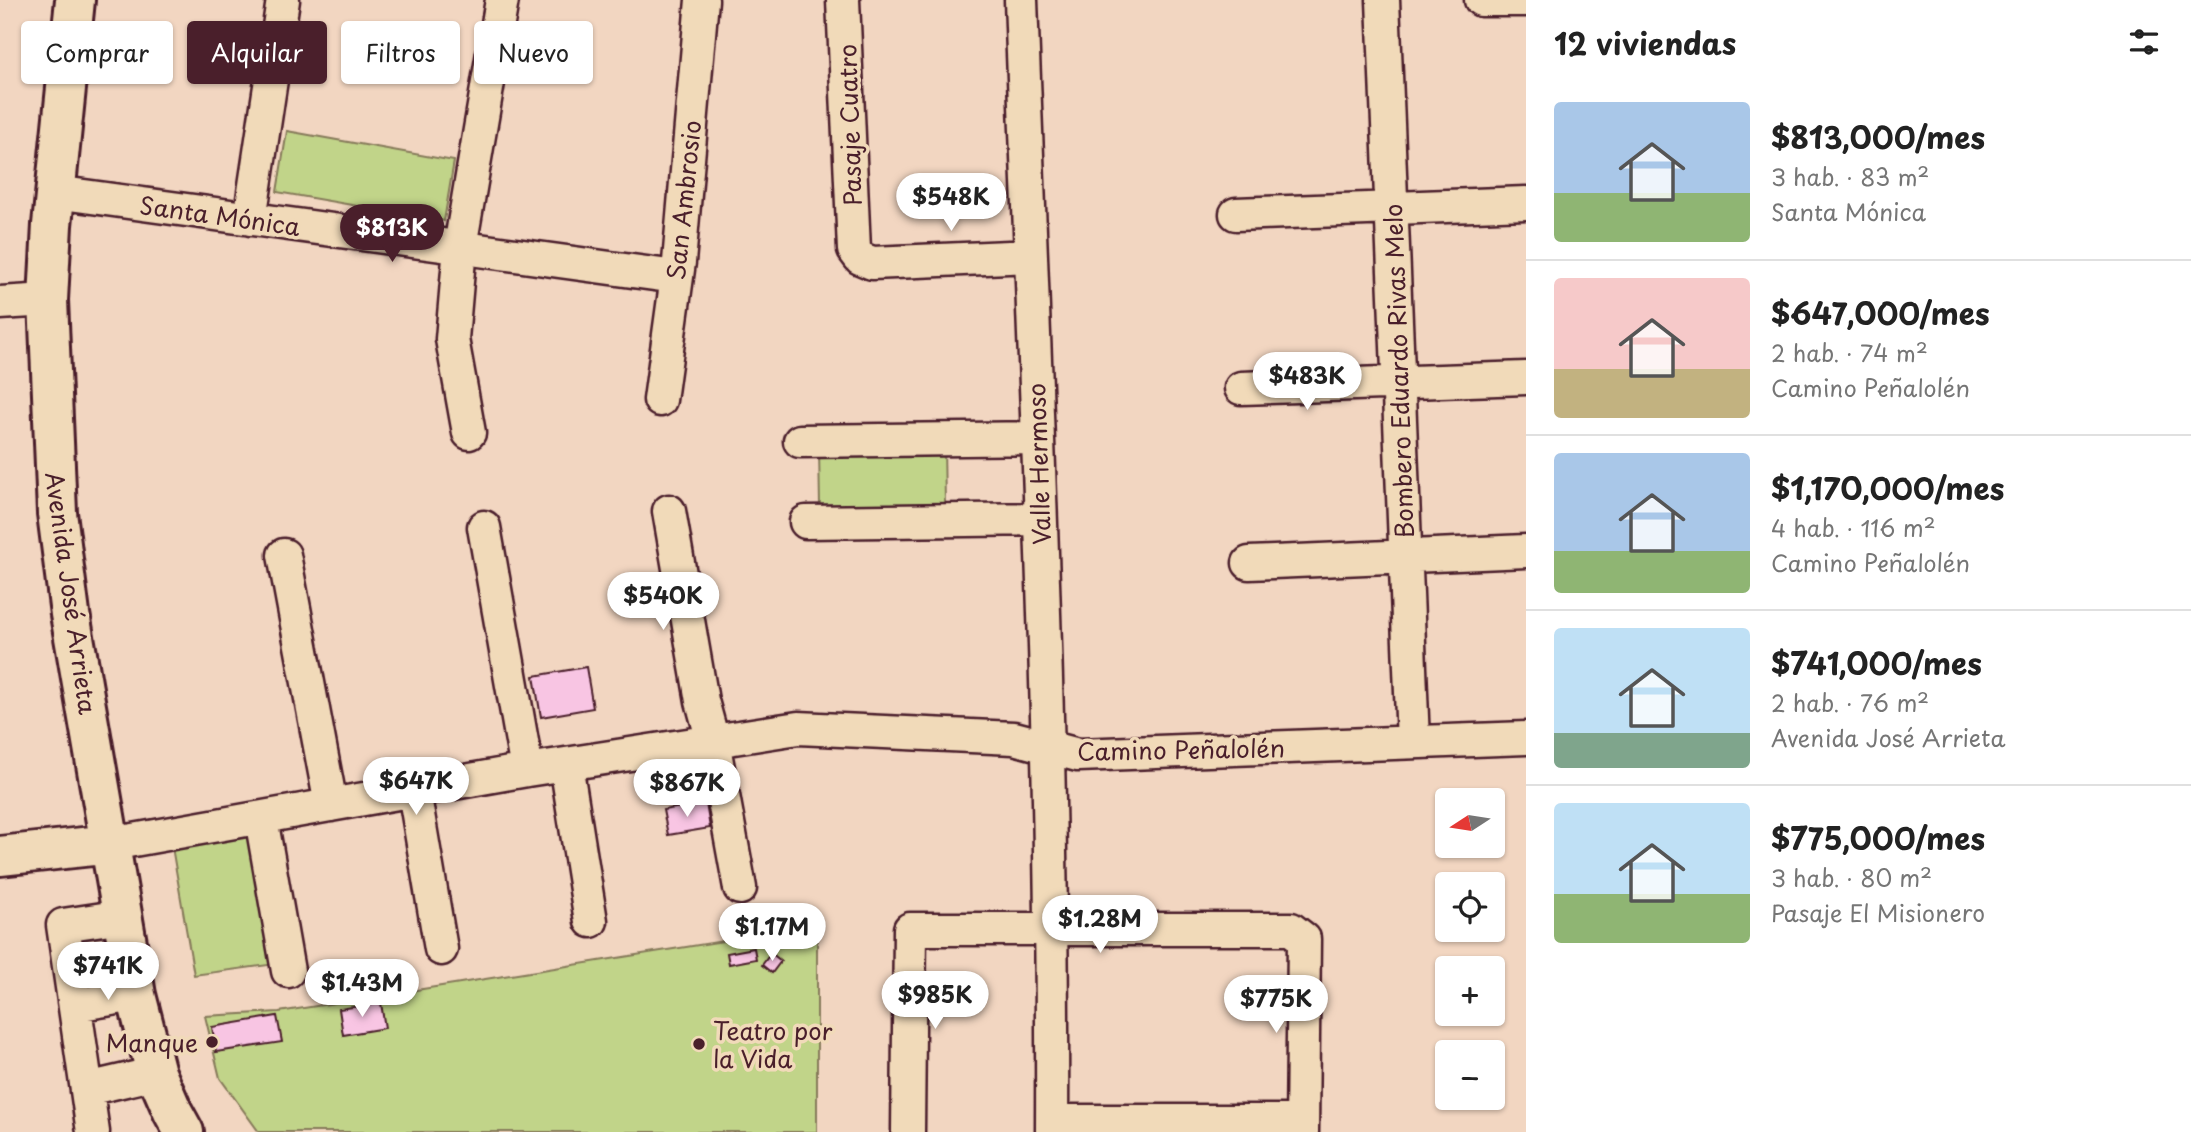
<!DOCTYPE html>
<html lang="es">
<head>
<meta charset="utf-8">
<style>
	:root { --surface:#fff; --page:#f2f2f2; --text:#222; --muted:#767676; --line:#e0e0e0; --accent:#4a1f2b }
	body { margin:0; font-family:"Playpen Sans",sans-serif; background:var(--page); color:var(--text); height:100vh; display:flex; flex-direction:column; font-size:26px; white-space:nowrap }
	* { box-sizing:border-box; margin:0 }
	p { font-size:23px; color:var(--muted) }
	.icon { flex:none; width:38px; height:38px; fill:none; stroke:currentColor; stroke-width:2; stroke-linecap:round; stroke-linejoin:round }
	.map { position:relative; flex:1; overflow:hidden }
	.panel { display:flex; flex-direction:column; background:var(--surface); width:665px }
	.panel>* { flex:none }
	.banner { position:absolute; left:21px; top:21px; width:665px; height:63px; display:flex; gap:14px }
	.needle { width:46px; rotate:258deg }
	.controls { position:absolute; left:1435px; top:788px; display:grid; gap:14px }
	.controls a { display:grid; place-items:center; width:70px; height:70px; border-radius:7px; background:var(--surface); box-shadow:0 2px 5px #0004; font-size:35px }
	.price { position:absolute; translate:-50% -60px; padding:0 16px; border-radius:24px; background:#fff; color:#222; font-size:23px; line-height:46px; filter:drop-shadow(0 2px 4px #0008) }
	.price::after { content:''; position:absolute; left:50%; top:42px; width:21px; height:16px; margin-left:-10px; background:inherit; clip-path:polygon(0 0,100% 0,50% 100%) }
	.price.current { background:var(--accent); color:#fff }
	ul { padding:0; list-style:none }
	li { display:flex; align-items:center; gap:21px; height:175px; padding:0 28px }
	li+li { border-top:2px solid var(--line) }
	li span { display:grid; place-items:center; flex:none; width:196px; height:140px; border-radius:7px; color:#555 }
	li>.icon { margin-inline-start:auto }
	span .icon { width:84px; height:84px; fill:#fffc; stroke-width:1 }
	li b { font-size:30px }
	h2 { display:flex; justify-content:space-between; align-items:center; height:84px; padding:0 28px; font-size:30px }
	.chip { padding:0 24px; border-radius:7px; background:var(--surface); box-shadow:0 2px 5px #0004; font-size:24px; line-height:63px }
	.chip.current { background:var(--accent); color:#fff }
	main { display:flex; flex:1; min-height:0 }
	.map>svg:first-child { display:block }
	.green { fill:#c1d489; stroke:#867a5a; stroke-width:2 }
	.building { fill:#f8c5e3; stroke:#4a1f2b; stroke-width:2 }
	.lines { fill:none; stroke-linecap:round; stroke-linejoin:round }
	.minor-casing { stroke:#4a1f2b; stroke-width:37 }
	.major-casing { stroke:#4a1f2b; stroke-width:44 }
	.minor { stroke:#f1dab9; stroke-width:32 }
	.major { stroke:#f1dab9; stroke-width:38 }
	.poi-dot { fill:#4a1f2b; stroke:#f1dab9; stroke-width:2.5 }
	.labels { text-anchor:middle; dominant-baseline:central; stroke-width:7; stroke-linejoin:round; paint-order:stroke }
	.street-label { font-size:24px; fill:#4a1f2b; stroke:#f1dab9 }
	.poi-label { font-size:24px; fill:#4a1f2b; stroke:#f1dab9; text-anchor:start }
</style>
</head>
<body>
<main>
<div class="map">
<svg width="1526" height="1132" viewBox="0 0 1526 1132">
	<rect width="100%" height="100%" fill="#f2d6c1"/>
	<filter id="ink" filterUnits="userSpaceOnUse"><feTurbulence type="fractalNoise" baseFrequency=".0143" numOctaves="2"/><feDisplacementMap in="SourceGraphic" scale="14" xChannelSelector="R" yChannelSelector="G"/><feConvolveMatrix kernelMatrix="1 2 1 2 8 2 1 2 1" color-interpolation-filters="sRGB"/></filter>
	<g filter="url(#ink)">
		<path class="green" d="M287 131 454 161 444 221 277 192Z
			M944 445 945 505 820 507 819 447Z
			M255 831 276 964 194 975 172 847Z
			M817 926V1132H259L220 1078 205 1016 279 1012Z"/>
		<path class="building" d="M586 667 593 708 541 717 534 676Z
			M706 803 710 828 668 835 663 810Z
			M754 948 756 959 729 964 727 953Z
			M771 953 781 961 772 973 762 965Z
			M381 1003 385 1028 343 1035 339 1009Z
			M277 1016 282 1042 216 1052 212 1027Z"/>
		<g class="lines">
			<defs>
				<path id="minor" d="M843 0 854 250 860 258 872 263 1031 256
					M1021 0C1035 377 1054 754 1052 1132
					M1383 0 1413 742
					M1481 0H1526
					M55 192 676 277
					M1236 214 1526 203
					M250 219 283 0
					M0 303 48 300
					M1241 388 1526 378
					M660 400 679 262 702 0
					M469 433 452 339 460 247 502 0
					M800 441 1037 438
					M669 511 702 701 713 741 740 888
					M806 522 1040 519
					M484 527 527 770
					M284 555 331 805
					M1249 563 1526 551
					M566 764 591 921
					M414 791 441 949
					M261 818 288 971
					M111 844 527 770 798 728 1014 738 1078 755 1526 738
					M75 1005 136 995
					M87 1089 156 1073
					M1052 1121H1302
					M93 1132 63 925 123 916
					M908 1132 910 929H1291L1304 939 1302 1132"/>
				<path id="major" d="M75 0 52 225 48 300 57 513 70 614 136 995 156 1073 173 1112 184 1132
					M0 856 111 844"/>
			</defs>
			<use href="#minor" class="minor-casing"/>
			<use href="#major" class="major-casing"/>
			<use href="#minor" class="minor"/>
			<use href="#major" class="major"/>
		</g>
	</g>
	<g class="poi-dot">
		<circle cx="212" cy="1042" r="7"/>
		<circle cx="699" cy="1044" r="7"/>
	</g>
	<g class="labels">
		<g class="street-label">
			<text transform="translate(849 125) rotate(-92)">Pasaje Cuatro</text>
			<text transform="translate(683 200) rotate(-84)">San Ambrosio</text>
			<text transform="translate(220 215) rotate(8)">Santa Mónica</text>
			<text transform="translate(1398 371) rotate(-92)">Bombero Eduardo Rivas Melo</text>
			<text transform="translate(1038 464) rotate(-92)">Valle Hermoso</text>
			<text transform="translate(72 593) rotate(82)">Avenida José Arrieta</text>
			<text transform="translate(1181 749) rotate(-1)">Camino Peñalolén</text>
		</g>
		<g class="poi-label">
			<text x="713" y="1030">Teatro por<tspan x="713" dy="28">la Vida</tspan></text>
			<text x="198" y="1042" text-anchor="end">Manque</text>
		</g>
	</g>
</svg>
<div class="controls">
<a><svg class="needle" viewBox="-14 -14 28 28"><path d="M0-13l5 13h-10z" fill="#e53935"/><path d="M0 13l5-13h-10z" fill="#767676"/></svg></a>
<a><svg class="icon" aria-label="locate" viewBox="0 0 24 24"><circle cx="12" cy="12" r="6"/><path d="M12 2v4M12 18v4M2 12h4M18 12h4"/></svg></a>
<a>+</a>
<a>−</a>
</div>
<b class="price" style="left:951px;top:233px">$548K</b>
<b class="price current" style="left:392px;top:264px">$813K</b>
<b class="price" style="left:1307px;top:412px">$483K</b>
<b class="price" style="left:663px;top:632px">$540K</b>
<b class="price" style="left:416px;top:817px">$647K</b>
<b class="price" style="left:687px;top:819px">$867K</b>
<b class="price" style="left:1100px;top:955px">$1.28M</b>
<b class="price" style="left:772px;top:963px">$1.17M</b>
<b class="price" style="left:108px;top:1002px">$741K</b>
<b class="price" style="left:362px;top:1019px">$1.43M</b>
<b class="price" style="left:935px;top:1031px">$985K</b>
<b class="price" style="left:1276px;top:1035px">$775K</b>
<div class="banner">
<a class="chip">Comprar</a>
<a class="chip current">Alquilar</a>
<a class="chip">Filtros</a>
<a class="chip">Nuevo</a>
</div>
</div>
<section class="panel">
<h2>12 viviendas<svg class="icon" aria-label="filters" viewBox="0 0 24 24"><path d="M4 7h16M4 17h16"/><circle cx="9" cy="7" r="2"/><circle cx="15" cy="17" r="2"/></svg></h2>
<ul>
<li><span style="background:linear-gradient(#a9c7e8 65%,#8fb573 0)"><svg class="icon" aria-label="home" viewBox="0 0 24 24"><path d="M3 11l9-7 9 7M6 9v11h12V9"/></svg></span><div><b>$813,000/mes</b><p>3 hab. · 83 m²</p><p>Santa Mónica</p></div></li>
<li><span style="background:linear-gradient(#f6c9c9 65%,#c2b280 0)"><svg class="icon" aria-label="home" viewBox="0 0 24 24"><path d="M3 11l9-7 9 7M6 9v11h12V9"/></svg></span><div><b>$647,000/mes</b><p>2 hab. · 74 m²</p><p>Camino Peñalolén</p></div></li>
<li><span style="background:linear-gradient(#a9c7e8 70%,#8fb573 0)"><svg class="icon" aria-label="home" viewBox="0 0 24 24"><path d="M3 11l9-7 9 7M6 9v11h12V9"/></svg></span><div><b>$1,170,000/mes</b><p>4 hab. · 116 m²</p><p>Camino Peñalolén</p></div></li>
<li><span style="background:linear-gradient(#bfe0f5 75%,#7fa58c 0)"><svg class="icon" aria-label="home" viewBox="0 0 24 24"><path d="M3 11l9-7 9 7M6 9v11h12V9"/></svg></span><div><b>$741,000/mes</b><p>2 hab. · 76 m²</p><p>Avenida José Arrieta</p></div></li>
<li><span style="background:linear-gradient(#bfe0f5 65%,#8fb573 0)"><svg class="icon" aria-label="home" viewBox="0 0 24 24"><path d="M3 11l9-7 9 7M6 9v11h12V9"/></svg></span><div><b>$775,000/mes</b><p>3 hab. · 80 m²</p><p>Pasaje El Misionero</p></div></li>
</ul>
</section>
</main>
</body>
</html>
